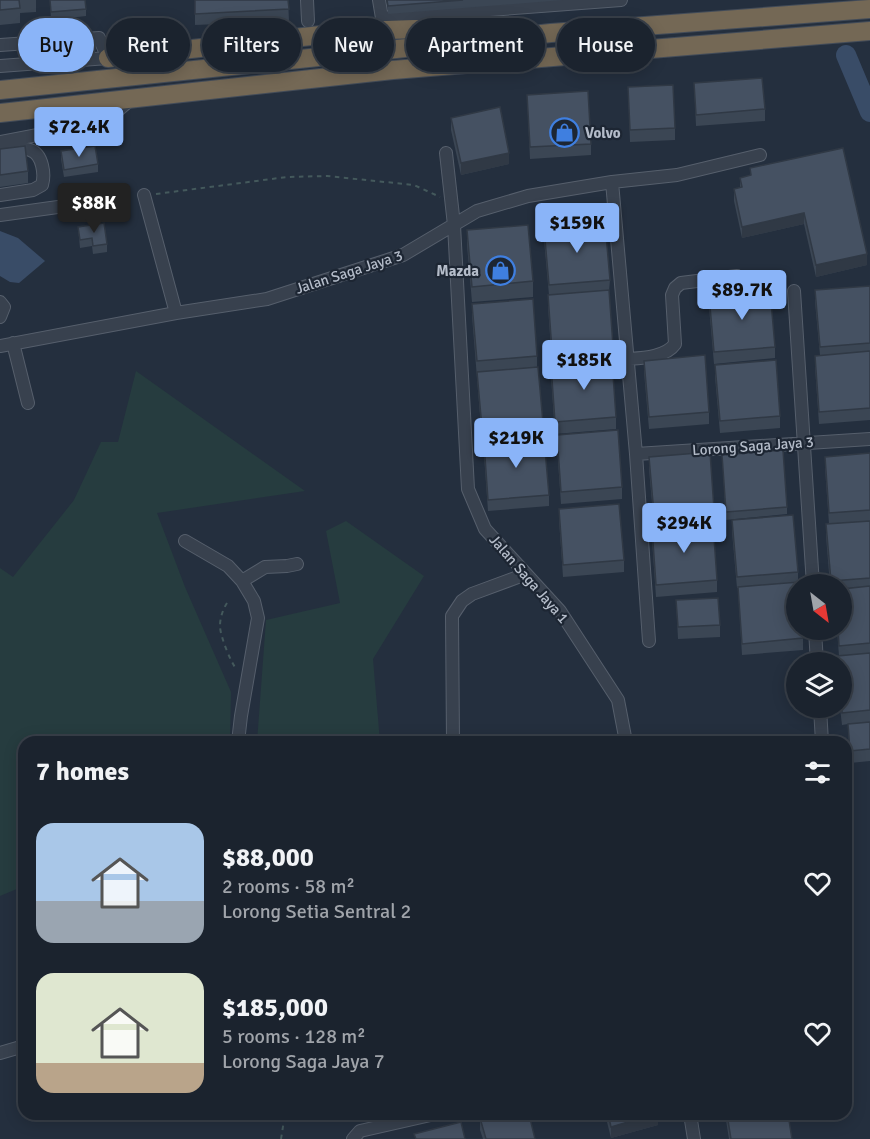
<!DOCTYPE html>
<html lang="en">
<head>
<meta charset="utf-8">
<style>
	:root { --surface:#1b232e; --page:#282f3a; --text:#f1f3f6; --muted:#a0a4aa; --line:#39404a; --accent:#8ab4f8 }
	body { margin:0; font-family:Signika,sans-serif; background:var(--page); color:var(--text); height:100vh; display:flex; flex-direction:column; font-size:22px; white-space:nowrap }
	* { box-sizing:border-box; margin:0 }
	p { font-size:20px; color:var(--muted) }
	.icon { flex:none; width:33px; height:33px; fill:none; stroke:currentColor; stroke-width:2; stroke-linecap:round; stroke-linejoin:round }
	.map { position:relative; flex:1; overflow:hidden }
	.sheet { position:absolute; left:18px; top:736px; width:834px; height:384px; display:flex; flex-direction:column; background:var(--surface); border-radius:18px; box-shadow:0 3px 15px #0003,0 0 0 2px var(--line) }
	.sheet>* { flex:none }
	.hud { position:absolute; left:18px; top:18px; width:834px; height:54px; display:flex; gap:12px }
	.needle { width:39px; rotate:149deg }
	.tools { position:absolute; left:786px; top:574px; display:grid; gap:12px }
	.tools a { display:grid; place-items:center; width:66px; height:66px; border-radius:50%; background:var(--surface); box-shadow:0 3px 15px #0003,0 0 0 2px var(--line); font-size:30px }
	.price { position:absolute; translate:-50% -51px; padding:0 14px; border-radius:6px; background:var(--accent); color:#111; font-size:20px; line-height:39px; filter:drop-shadow(0 2px 3px #0008) }
	.price::after { content:''; position:absolute; left:50%; top:36px; width:18px; height:14px; margin-left:-9px; background:inherit; clip-path:polygon(0 0,100% 0,50% 100%) }
	.price.on { background:#222; color:#fff }
	ul { padding:0; list-style:none }
	li { display:flex; align-items:center; gap:18px; height:150px; padding:0 18px }
	li span { display:grid; place-items:center; flex:none; width:168px; height:120px; border-radius:18px; color:#555 }
	li>.icon { margin-inline-start:auto }
	span .icon { width:72px; height:72px; fill:#fffc; stroke-width:1 }
	li b { font-size:26px }
	h2 { display:flex; justify-content:space-between; align-items:center; height:72px; padding:0 18px; font-size:26px }
	.tag { padding:0 21px; border-radius:27px; background:var(--surface); box-shadow:0 3px 15px #0003,0 0 0 2px var(--line); font-size:21px; line-height:54px }
	.tag.on { background:var(--accent); color:#111 }
	.map>svg:first-child { display:block }
	.green { fill:#263c3f }
	.water { fill:#394c67 }
	.lines { fill:none; stroke-linecap:round; stroke-linejoin:round }
	.river { stroke:#394c67; stroke-width:20 }
	.minor-casing { stroke:#565f6c; stroke-width:14 }
	.highway-casing { stroke:#434c59; stroke-width:20 }
	.path { stroke:#44595c; stroke-width:2; stroke-dasharray:4.5 4.5; stroke-linecap:butt }
	.minor { stroke:#38414e; stroke-width:12 }
	.highway { stroke:#746855; stroke-width:18 }
	.wall { fill:#3b4654 }
	.shaded-wall { fill:#303945 }
	.building { fill:#455162; stroke:#303945; stroke-width:1.5 }
	.labels { text-anchor:middle; dominant-baseline:central; stroke-width:4.5; stroke-linejoin:round; paint-order:stroke }
	.poi-label { font-size:15px; font-weight:bold; fill:#b4bcc9; stroke:#1d2633; text-anchor:start }
	.street-label { font-size:15px; fill:#b4bcc9; stroke:#1d2633 }
</style>
</head>
<body>
<div class="map">
<svg width="870" height="1139" viewBox="0 0 870 1139">
	<rect width="100%" height="100%" fill="#242f3e"/>
	<path class="green" d="M136 371 305 491 157 513 185 587 231 692 230 742H24V886L0 896V568L13 577 74 500 101 442H118Z
		M346 521 424 576 373 659 380 742H257L266 620 340 603 326 531Z"/>
	<path class="water" d="M0 231 18 238 45 261 19 283 10 282 0 276Z"/>
	<g class="lines">
		<path class="river" d="M846 55 870 112"/>
		<defs>
			<path id="minor" d="M307 0 308 21
				M379 0 382 18 621 0
				M0 45 99 38 108 58 0 66
				M0 142 95 124 115 113 130 100
				M446 153 454 225 468 489 485 529 560 611 618 700 626 742
				M0 154C8 152 22 147 30 150 43 154 45 175 42 185L33 190 0 195
				M612 182 636 454 649 641
				M144 195 176 313
				M0 215 115 199
				M794 291 813 585
				M0 302 4 307 0 317
				M13 343 28 403
				M0 346 176 313 267 299 403 255 477 211 528 196 612 182 677 175 760 155
				M628 359C643 358 666 357 675 344L672 295 675 288 681 283 737 276
				M636 454 870 439
				M185 541 228 566 242 581 254 601 258 618 241 716 238 742
				M242 581 265 567 287 566 297 564
				M815 630 817 663
				M820 708 822 742
				M453 742 452 616 462 601 472 594 526 574
				M0 1053 24 1046
				M690 1114 694 1139
				M353 1139 360 1131 435 1114"/>
			<path id="highway" d="M108 58 358 31 415 29 480 31
				M0 90 551 33 870 9
				M0 113 393 70 870 31"/>
		</defs>
		<use href="#minor" class="minor-casing"/>
		<use href="#highway" class="highway-casing"/>
		<path class="path" d="M156 194 287 177 327 176 414 185 440 197
			M227 603C223 609 220 618 220 626 220 636 231 663 237 670
			M281 1139 285 1114"/>
		<use href="#minor" class="minor"/>
		<use href="#highway" class="highway"/>
	</g>
	<path class="wall" d="M0 0H36V12L20 13V23L0 25Z
		M50 0 86 9V16L51 20Z
		M195 0H288L289 21 195 25Z
		M387 0H563L388 14Z
		M694 83 765 109V121L696 126Z
		M628 87 675 128V140L630 142Z
		M527 95 591 144V155L530 159Z
		M451 118 509 164 461 175 451 130Z
		M0 149 28 171V183L0 187Z
		M61 151 98 164V172L64 177 61 159Z
		M750 168 867 265 816 277 804 224 742 238 734 201V189L740 188V178L750 176Z
		M78 227 107 244V252L93 254 92 246 80 248Z
		M544 228 610 280 609 291 613 346V358L552 363 548 307 549 295 544 240Z
		M467 230 533 281V297L472 302 467 245Z
		M870 286V420L819 424 815 367V356L820 355 815 302V290Z
		M709 295 775 347V358L714 364 709 307Z
		M472 304 537 356V367L543 423V435L482 440 472 316Z
		M644 361 709 412V424L649 429 644 372Z
		M551 365 616 417V429L555 434 551 377Z
		M715 365 780 416V428L720 433 715 377Z
		M557 435 622 487V499L561 504 557 447Z
		M484 443 549 495V506L488 511 484 455Z
		M870 453V761L850 763 848 724 842 725 840 708H842V663H837V656H839L837 630H842V585H830L826 536V524H829L825 468V457Z
		M722 455 787 507V514L726 520Z
		M649 457 714 509V521L654 526 649 469Z
		M559 509 624 560V572L563 577 559 520Z
		M732 520 798 572V582L803 638V650L742 655 738 588H737L732 532Z
		M652 528 717 580V592L656 597 652 540Z
		M676 600 720 625V637L678 639Z
		M605 1114H658V1125L611 1138Z
		M725 1114H788L792 1139H729Z
		M480 1118 535 1139H483L480 1130Z"/>
	<path class="shaded-wall" d="M509 153V164L461 175V163Z
		M804 213V224L742 238V227Z
		M867 254V265L816 277V265Z
		M655 1114H658V1125L611 1138V1127Z"/>
	<path class="building" d="M0 0H19L20 8 0 10Z
		M50 0H85L86 9 51 12Z
		M195 0H288L289 9 195 14Z
		M387 0H463L388 6Z
		M762 78 765 109 696 115 694 83Z
		M673 85 675 128 630 130 628 87Z
		M588 91 591 144 530 147 527 95Z
		M500 107 509 153 461 163 451 118Z
		M25 146 28 171 0 175V149Z
		M95 146 98 164 64 170 61 151Z
		M843 148 867 254 816 265 804 213 742 227 734 189 742 187 740 178 751 175 750 168Z
		M104 223 107 244 93 246 92 238 80 240 78 227Z
		M605 223 610 280 549 285 544 228Z
		M528 225 533 281 472 287 467 230Z
		M870 286V343L820 347 815 290Z
		M609 290 613 346 552 351 548 295Z
		M770 290 775 347 714 352 709 295Z
		M533 299 537 356 477 361 472 304Z
		M870 351V408L819 412 815 356Z
		M705 355 709 412 649 417 644 361Z
		M612 360 616 417 555 422 551 365Z
		M776 360 780 416 720 421 715 365Z
		M538 367 543 423 482 428 477 372Z
		M618 430 622 487 561 492 557 435Z
		M544 438 549 495 488 500 484 443Z
		M783 450 787 507 726 512 722 455Z
		M710 452 714 509 654 514 649 457Z
		M870 453V510L829 513 825 457Z
		M619 504 624 560 563 565 559 509Z
		M793 515 798 572 737 577 732 520Z
		M870 521V578L831 581 826 524Z
		M713 523 717 580 656 585 652 528Z
		M799 582V585H796V630H803V638L742 644 738 587Z
		M870 586V643L839 646 838 630H842V589Z
		M718 598 720 625 678 627 676 600Z
		M870 653V710L842 713V663H838L837 656Z
		M870 722V749L850 751 848 724Z
		M493 1114H529L535 1139H486L480 1118Z
		M608 1114H655L611 1127Z
		M727 1114H788L792 1139H731Z
		M461 1122 465 1139H416L414 1134Z"/>
	<defs>
		<symbol id="shop-ring" viewBox="-11 -11 22 22"><circle r="9.5" fill="#1d2633" stroke="#3f7fe0" stroke-width="1.5"/><path d="M-5-2.5h2.3a2.7 3.5 0 0 1 5.4 0H5L5.5 6h-11ZM-1.5-2.5h3a1.5 2.3 0 0 0-3 0Z" fill="#3f7fe0"/></symbol>
	</defs>
	<g fill-rule="evenodd">
		<use href="#shop-ring" x="548" y="116" width="33" height="33"/>
		<use href="#shop-ring" x="484" y="254" width="33" height="33"/>
	</g>
	<g class="labels">
		<g class="poi-label">
			<text x="585" y="133">Volvo</text>
			<text x="479" y="271" text-anchor="end">Mazda</text>
		</g>
		<g class="street-label">
			<text transform="translate(349 272) rotate(-18)">Jalan Saga Jaya 3</text>
			<text transform="translate(753 446) rotate(-4)">Lorong Saga Jaya 3</text>
			<text transform="translate(529 579) rotate(49)">Jalan Saga Jaya 1</text>
		</g>
	</g>
</svg>
<div class="tools">
<a><svg class="needle" viewBox="-14 -14 28 28"><path d="M0-13l5 13h-10z" fill="#e53935"/><path d="M0 13l5-13h-10z" fill="#a0a4aa"/></svg></a>
<a><svg class="icon" aria-label="layers" viewBox="0 0 24 24"><path d="M12 4l9 5-9 5-9-5zM3 14l9 5 9-5"/></svg></a>
</div>
<b class="price" style="left:79px;top:158px">$72.4K</b>
<b class="price on" style="left:94px;top:234px">$88K</b>
<b class="price" style="left:577px;top:254px">$159K</b>
<b class="price" style="left:742px;top:321px">$89.7K</b>
<b class="price" style="left:584px;top:391px">$185K</b>
<b class="price" style="left:516px;top:469px">$219K</b>
<b class="price" style="left:684px;top:554px">$294K</b>
<div class="hud">
<a class="tag on">Buy</a>
<a class="tag">Rent</a>
<a class="tag">Filters</a>
<a class="tag">New</a>
<a class="tag">Apartment</a>
<a class="tag">House</a>
</div>
<section class="sheet">
<h2>7 homes<svg class="icon" aria-label="filters" viewBox="0 0 24 24"><path d="M4 7h16M4 17h16"/><circle cx="9" cy="7" r="2"/><circle cx="15" cy="17" r="2"/></svg></h2>
<ul>
<li><span style="background:linear-gradient(#a9c7e8 65%,#9aa5b1 0)"><svg class="icon" aria-label="home" viewBox="0 0 24 24"><path d="M3 11l9-7 9 7M6 9v11h12V9"/></svg></span><div><b>$88,000</b><p>2 rooms · 58 m²</p><p>Lorong Setia Sentral 2</p></div><svg class="icon" aria-label="heart" viewBox="0 0 24 24"><path d="M12 20l-8-8c-3-5 5-10 8-4 3-6 11-1 8 4z"/></svg></li>
<li><span style="background:linear-gradient(#dfe7d0 75%,#b9a48a 0)"><svg class="icon" aria-label="home" viewBox="0 0 24 24"><path d="M3 11l9-7 9 7M6 9v11h12V9"/></svg></span><div><b>$185,000</b><p>5 rooms · 128 m²</p><p>Lorong Saga Jaya 7</p></div><svg class="icon" aria-label="heart" viewBox="0 0 24 24"><path d="M12 20l-8-8c-3-5 5-10 8-4 3-6 11-1 8 4z"/></svg></li>
</ul>
</section>
</div>
</body>
</html>
